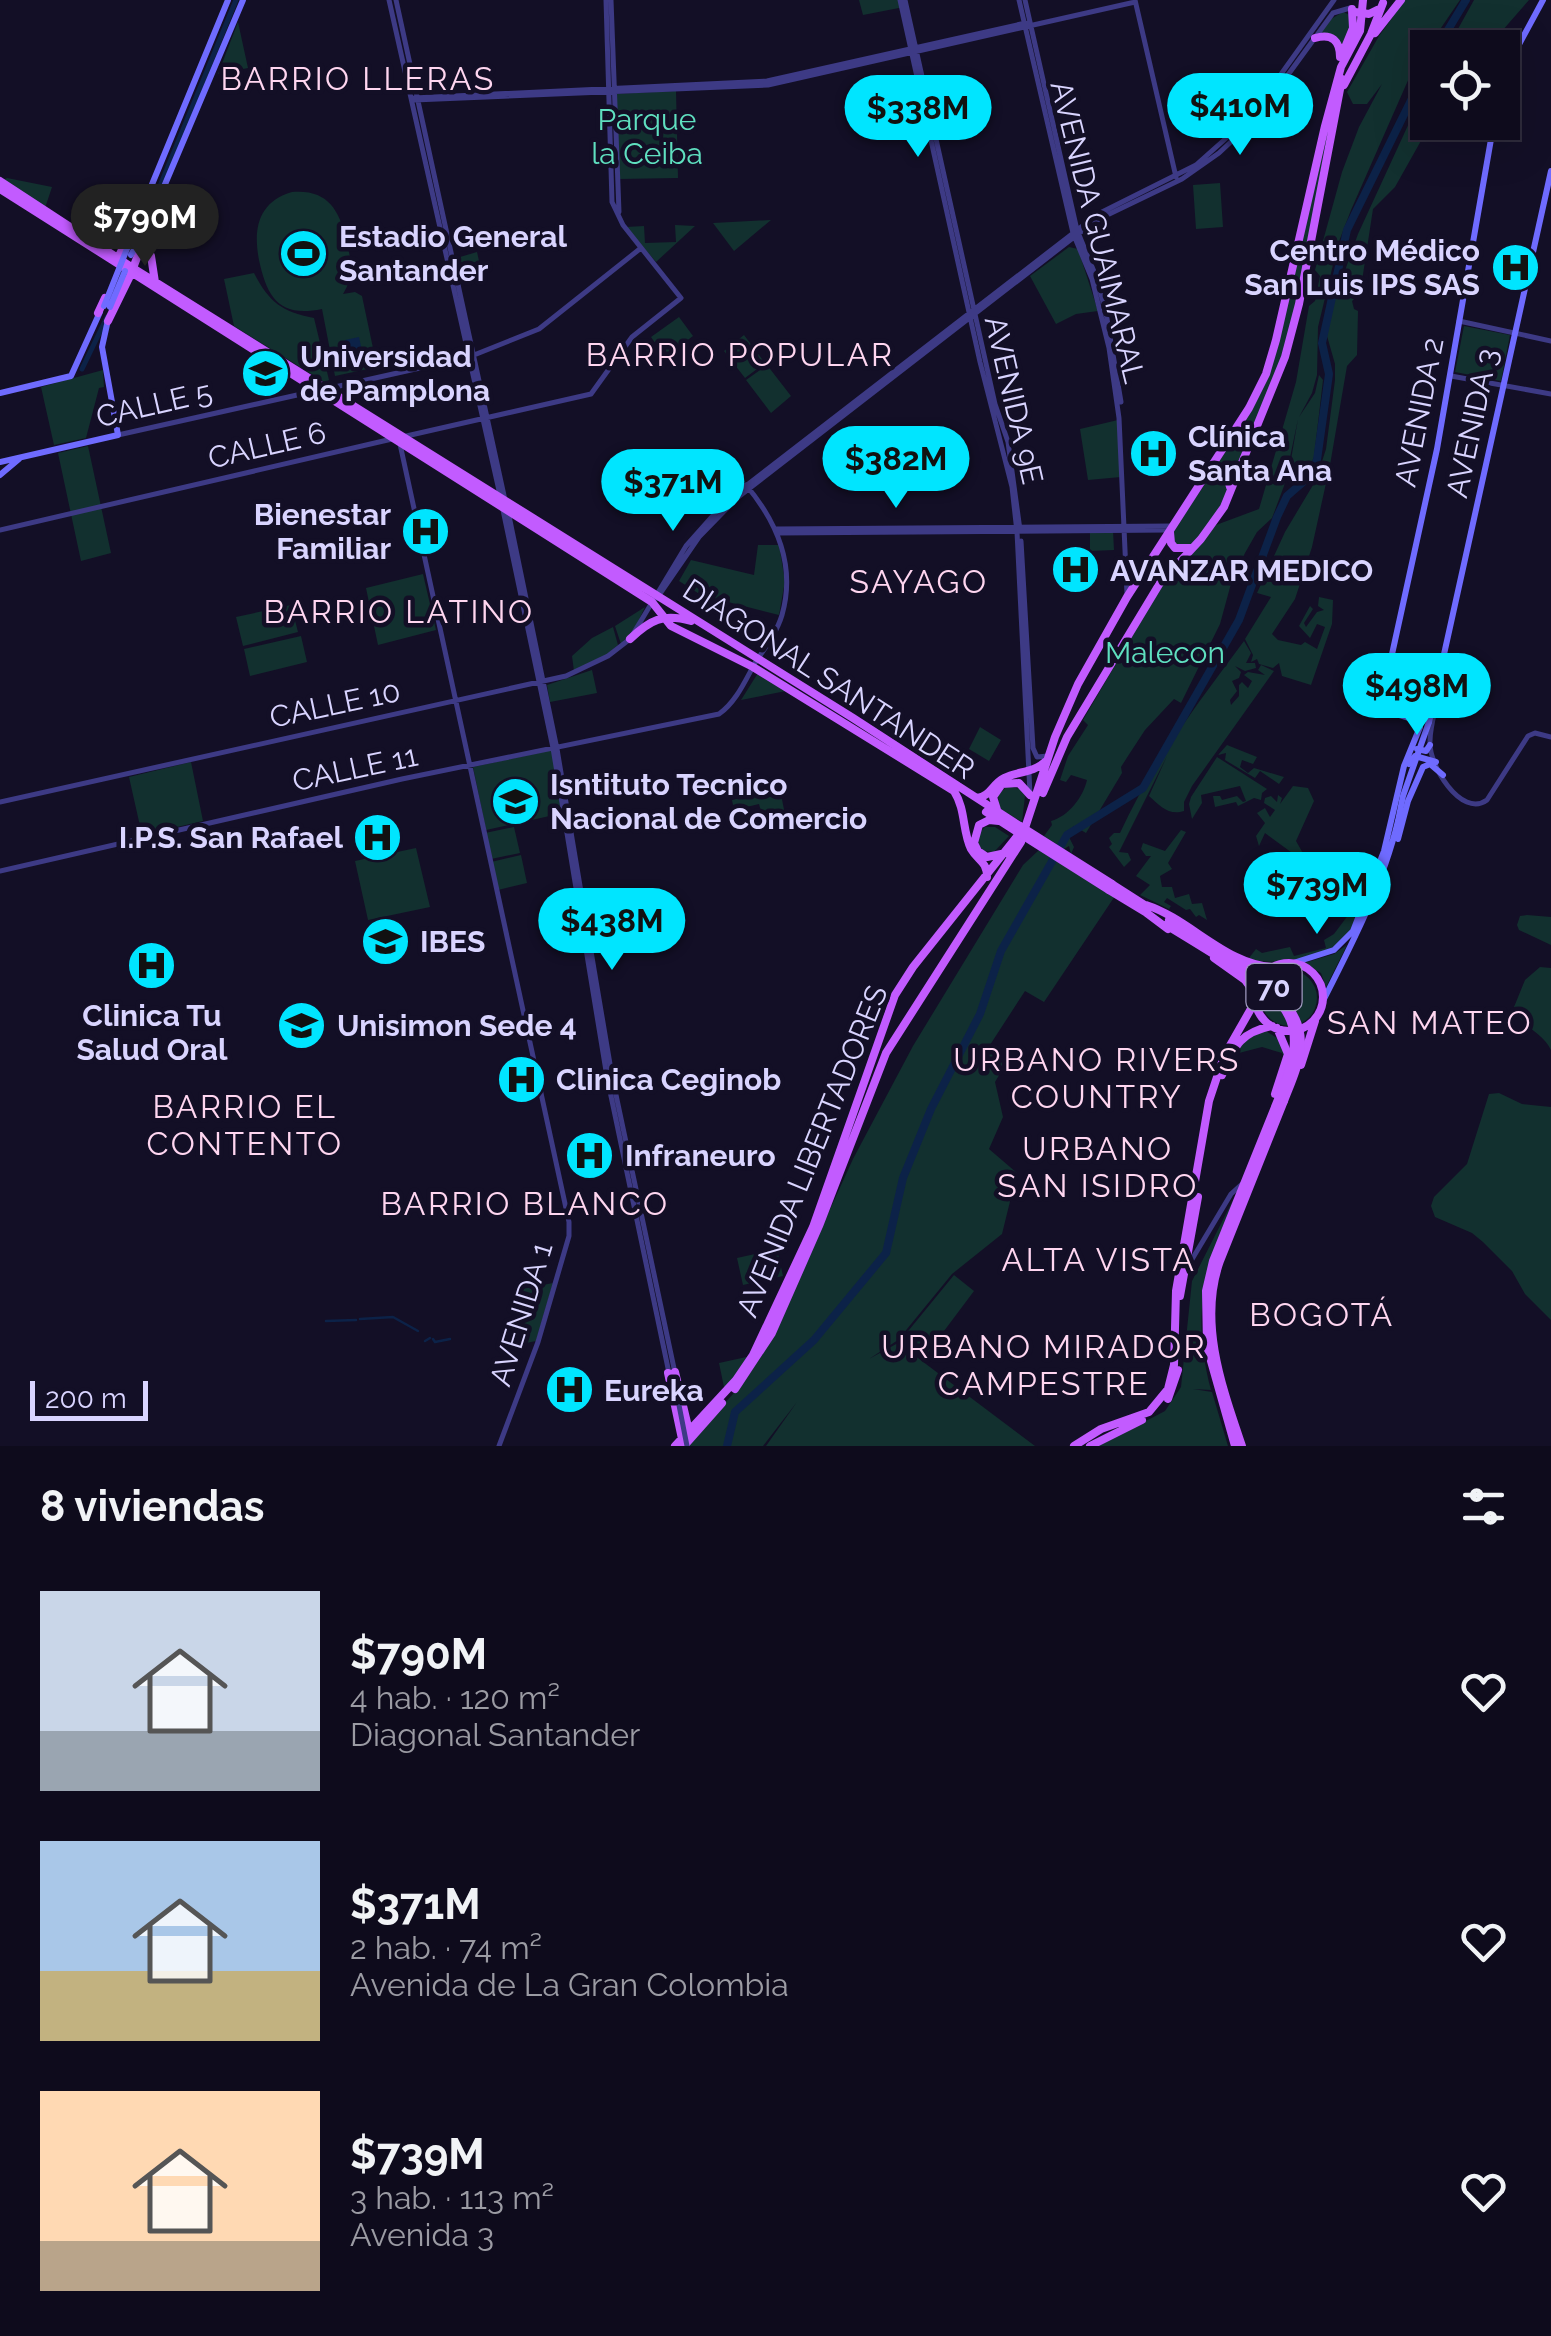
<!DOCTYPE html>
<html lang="es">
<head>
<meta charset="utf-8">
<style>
	:root { --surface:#0e0b1c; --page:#171425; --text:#f1f3f6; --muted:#9b9ba3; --line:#2e2b3b; --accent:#00e5ff }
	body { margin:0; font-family:Raleway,sans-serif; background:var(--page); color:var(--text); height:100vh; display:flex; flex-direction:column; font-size:38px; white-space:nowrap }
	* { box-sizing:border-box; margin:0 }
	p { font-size:32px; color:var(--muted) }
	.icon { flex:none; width:55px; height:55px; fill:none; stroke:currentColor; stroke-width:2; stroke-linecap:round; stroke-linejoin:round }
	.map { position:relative; height:1446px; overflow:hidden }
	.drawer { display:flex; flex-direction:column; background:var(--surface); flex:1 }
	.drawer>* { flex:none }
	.controls { position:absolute; left:1410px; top:30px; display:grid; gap:20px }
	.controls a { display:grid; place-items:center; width:110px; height:110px; border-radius:0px; background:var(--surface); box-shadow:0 10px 40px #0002,0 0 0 2px var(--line); font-size:50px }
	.scale { position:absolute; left:30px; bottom:25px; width:118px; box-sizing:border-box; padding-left:10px; border:5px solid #d9d4ff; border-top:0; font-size:28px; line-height:35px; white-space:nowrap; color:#d9d4ff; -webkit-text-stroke:8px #130f26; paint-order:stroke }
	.price { position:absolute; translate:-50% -85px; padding:0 22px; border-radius:35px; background:var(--accent); color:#111; font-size:32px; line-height:65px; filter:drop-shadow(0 2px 5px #0008) }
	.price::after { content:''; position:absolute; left:50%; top:60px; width:30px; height:22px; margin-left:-15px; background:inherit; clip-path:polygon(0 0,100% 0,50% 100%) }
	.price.selected { background:#222; color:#fff }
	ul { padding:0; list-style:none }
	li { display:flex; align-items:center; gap:30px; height:250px; padding:0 40px }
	li span { display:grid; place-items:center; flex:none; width:280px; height:200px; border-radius:0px; color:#555 }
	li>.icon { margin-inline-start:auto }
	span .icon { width:120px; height:120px; fill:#fffc; stroke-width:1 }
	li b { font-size:42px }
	h2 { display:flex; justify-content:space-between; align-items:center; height:120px; padding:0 40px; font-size:42px }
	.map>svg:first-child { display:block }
	.green { fill:#12302f }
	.water { fill:#0c2248 }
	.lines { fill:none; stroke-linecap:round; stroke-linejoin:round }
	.stream { stroke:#0c2248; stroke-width:2.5 }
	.canal { stroke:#0c2248; stroke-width:5 }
	.river { stroke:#0c2248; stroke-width:8 }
	.tertiary { stroke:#3d3a85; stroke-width:5 }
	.secondary { stroke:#6f6bff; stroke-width:6 }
	.primary { stroke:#c25bff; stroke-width:8 }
	.tertiary-bridge { stroke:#3d3a85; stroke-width:5 }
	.secondary-bridge { stroke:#6f6bff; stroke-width:6 }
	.primary-bridge { stroke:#c25bff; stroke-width:8 }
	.labels { text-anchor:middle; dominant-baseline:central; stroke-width:9; stroke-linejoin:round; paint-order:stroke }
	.shield { fill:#130f26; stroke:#9e99be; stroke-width:2.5 }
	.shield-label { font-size:28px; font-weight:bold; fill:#d9d4ff }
	.park-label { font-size:30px; fill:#5fe0c0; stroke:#130f26 }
	.street-label { font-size:30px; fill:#d9d4ff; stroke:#130f26 }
	.poi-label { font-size:30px; font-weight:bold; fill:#d9d4ff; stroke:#130f26; text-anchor:start }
	.neighbourhood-label { font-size:32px; letter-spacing:2.5px; fill:#ffd6f0; stroke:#130f26 }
</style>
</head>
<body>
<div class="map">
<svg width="1551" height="1446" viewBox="0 0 1551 1446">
	<rect width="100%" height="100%" fill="#130f26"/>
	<path class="green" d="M859 0H903L904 7 863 15Z
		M1405 0H1460L1413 69 1351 210 1338 244 1318 327 1317 375 1312 393 1299 417 1315 393 1319 375 1323 380 1314 457 1307 473 1290 481 1288 477 1298 419 1284 486 1272 518 1257 532 1245 553 1232 580 1220 624 1181 703 1174 699 1145 730 1128 756 1121 767 1122 773 1086 833 1074 826 1067 833 1074 847 1071 854 1069 846 1064 849 1044 836 1052 825 1051 821C1069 816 1083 797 1087 780L1071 775 1066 782 1060 780 1068 756 1088 725 1083 720 1168 575 1216 525 1259 509 1296 382 1309 306 1315 301 1320 276 1315 270 1342 172 1359 127 1382 84 1367 104H1353L1347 92 1379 36Z
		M1474 0H1529L1488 47H1448Z
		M1343 12 1350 15 1351 25 1341 51 1336 36 1321 33 1331 19Z
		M238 22 248 68 218 74Z
		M1427 84 1428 122 1431 123 1395 187 1373 209 1360 294 1352 301 1354 309 1358 311 1357 355 1347 366 1330 465 1312 547 1295 599 1272 634 1278 640 1301 645 1305 642 1317 649 1325 627 1317 624 1310 638 1299 626 1310 606 1313 609 1304 623 1306 627 1317 612 1324 610 1318 606 1319 597 1333 600 1332 624 1311 685 1282 676 1279 663 1273 668 1259 664 1257 659 1251 662 1253 655 1245 639 1271 597 1257 593 1285 532 1316 480 1326 449 1335 380V364L1327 336 1332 307 1358 234Z
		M1338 87 1285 357 1231 484 1213 471 1267 374Z
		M676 91 678 178 618 179 615 94Z
		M7 178 52 187 45 208 1 181Z
		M1220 183 1223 227 1196 229 1193 185Z
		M292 192C326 189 339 208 346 239 351 260 355 275 343 294L355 292 362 296 377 367 335 376 322 309C279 318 267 297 259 260 253 229 258 202 292 192Z
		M771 220 734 251 713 223Z
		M675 225 695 226 656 262 626 227 644 226 645 243 676 242Z
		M1069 247 1078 249 1098 311 1076 314 1056 324 1030 276Z
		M477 252 482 274 465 281 460 257Z
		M254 273C269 302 282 312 314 318L329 380 326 383 234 326 224 279Z
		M679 317 693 336 665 357 651 337Z
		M1464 326 1510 335 1501 381 1455 372Z
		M744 335 765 363 745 378 724 351Z
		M767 365 791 396 771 413 746 380Z
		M103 370 104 387 99 388 86 438 54 445 41 387Z
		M1118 420 1121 477 1088 480 1080 429Z
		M907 436 918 477 885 479 879 446Z
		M88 446 111 553 81 561 58 453Z
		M1212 474 1226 477C1233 504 1207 527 1191 547L1175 546 1171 533Z
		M1113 531 1114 550 1090 551V532Z
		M758 545H779L785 581 779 615 701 595 679 581 691 560 754 575Z
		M423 574 436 630 378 645 366 588Z
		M291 605 298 632 243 646 236 617Z
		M645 607 635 628 621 644 615 626Z
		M613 627 618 645 605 656 574 671 572 656 592 638Z
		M301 636 307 662 250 676 244 649Z
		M1244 641 1251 653 1246 663H1255L1256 668 1245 671 1235 666 1241 672 1239 678 1232 681 1237 691 1230 700 1231 705 1239 696V685L1242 682 1248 688 1252 681 1244 675 1248 672 1265 675 1258 670 1261 665 1274 671 1192 786 1184 802V811C1169 816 1160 806 1149 796L1167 756 1119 852 1128 853 1131 860 1124 867 1109 847 1112 844 1109 838 1114 833H1120C1152 763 1198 703 1244 641Z
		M592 670 597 693 550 702 547 685Z
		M758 673 786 691 741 700Z
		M980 727 1001 740 989 761 969 749Z
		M1227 745 1257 757 1253 764 1242 760 1240 767 1248 773 1254 768 1284 777 1279 784 1260 771 1255 778 1225 760 1226 753 1218 755Z
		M552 750 563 813 486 830 473 767Z
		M1217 757 1267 789 1262 793 1261 800 1254 798 1238 806 1236 802 1215 807 1213 796H1220L1222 800 1237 796 1243 802 1246 801 1240 786 1201 795 1202 803 1192 819 1189 804 1191 797Z
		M191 762 203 821 142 835 129 777Z
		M1007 786 1020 789 1025 796 1022 822 999 808 998 795Z
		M1293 786 1308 788 1314 801 1296 841 1304 855 1299 858 1265 833 1259 846 1256 836 1265 823 1257 813 1265 808 1270 817 1275 810 1264 803 1265 798 1271 796 1277 802 1278 795 1282 798 1280 804Z
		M780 789 786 820 765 826 759 804 734 810 732 800Z
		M514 827 520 853 491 859 485 833Z
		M985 827H995L1009 836 994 852 984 851 978 845 977 835Z
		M1181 830 1186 832 1168 863 1172 869 1160 876 1162 887H1172L1175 898 1189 894 1192 904 1202 903 1207 920 1199 915 1196 917 1190 909 1186 910 1167 898 1164 902 1171 906 1169 909 1140 895 1150 885 1136 876 1151 856H1146L1141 849 1143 843 1165 851Z
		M416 848 430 907 368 920 355 861Z
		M1040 849 1117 893 1044 1002 1025 991 988 1048 1007 1062 995 1082 1003 1117 989 1149 1017 1173 1002 1234 952 1274 898 1340 869 1359 898 1343 1035 1446H766L797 1402 763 1446H690L689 1442 744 1382 766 1349 853 1159 913 1046 1023 865Z
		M521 855 527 883 498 890 491 862Z
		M1349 914 1357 919C1353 925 1349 934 1344 940 1328 956 1268 968 1249 958L1256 949 1262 953 1290 947 1294 956 1326 948 1324 940 1334 934Z
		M1527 915 1551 917V945L1519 930 1517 925 1520 916Z
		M1347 945 1326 987 1321 973 1304 963 1334 954Z
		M1540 967 1551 968V1050C1542 1031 1521 1028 1514 1007L1525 980Z
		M1261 998a28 28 0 1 1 56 0a28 28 0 1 1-56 0Z
		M1266 1031 1283 1042 1285 1058 1282 1053 1262 1047 1235 1054 1246 1038Z
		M1499 1093 1522 1104 1551 1107V1320L1525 1294 1512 1271 1483 1242 1472 1233 1435 1217 1431 1206 1434 1197 1467 1164 1489 1094Z
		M1237 1192C1206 1265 1190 1311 1211 1390L1193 1389 1212 1392 1228 1446H1098L1165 1411 1181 1387 1192 1281Z
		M777 1249 783 1276 743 1285 737 1258Z
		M954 1275 974 1291 923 1359 900 1341Z
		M553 1283 536 1341 526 1343 517 1290Z
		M751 1356 725 1392 719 1363Z"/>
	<path class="water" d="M359 337 365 365 351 368 345 340Z"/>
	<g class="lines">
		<path class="stream" d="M360 1319 393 1317 418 1331
			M326 1321 356 1320
			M433 1339 435 1342 450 1339
			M425 1341 430 1338"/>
		<path class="canal" d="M149 213 236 0
			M82 369 107 317"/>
		<path class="river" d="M1437 48 1466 0
			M727 1446 735 1412 814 1340 886 1253 903 1178 931 1109 980 1014 1001 951 1067 835 1143 788 1239 620 1277 517 1287 496 1310 476 1317 460 1329 374 1322 343 1347 230 1428 66"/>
		<path class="tertiary" d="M389 0 500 495
			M396 0 505 500
			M611 0 619 212
			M900 0 980 362 1012 487 1017 532 1030 794
			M905 0 995 404 1008 442 1020 530
			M1019 0 1073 233 1092 279 1109 348 1119 418 1127 594
			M1025 0 1077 230 1097 279 1106 313 1121 402
			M1135 0 1176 177
			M414 98 767 81 1030 22
			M414 100 768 85 1135 2
			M1459 321 1551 341
			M1451 376 1551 394
			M326 389 469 357 539 329 641 248
			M118 435 315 391
			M402 437 591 394 632 337 681 298 623 225 612 202 606 0
			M400 444 569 1222V1236L538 1342 499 1446
			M503 510 553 748 607 1077 669 1373
			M508 511 557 749 612 1076 675 1373
			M776 529 1172 526
			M0 530 392 439
			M778 533 1169 530
			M1021 541 1033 748 1037 757 1048 756
			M657 598 699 537 737 498 1078 234 1101 218 1182 179 1219 153 1251 123 1274 94 1333 13 1350 8
			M1440 686C1438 704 1430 723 1430 741 1428 764 1461 819 1487 800L1528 736 1535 733 1551 737
			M0 802 566 676 608 656 630 639 686 546 725 502 1098 214 1196 165 1251 116 1334 0
			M0 871 402 779 719 714C736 702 745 681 755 663 765 648 777 632 782 615 796 566 777 522 746 485
			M1188 1266 1231 1194 1242 1184"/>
		<path class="secondary" d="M1502 76 1543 0
			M141 211 228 0
			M152 215 243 0
			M0 393 71 376 100 312
			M0 462 118 435 102 347 108 320
			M0 475 19 459
			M1418 721 1380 709 1437 449 1494 122
			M1429 722 1551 171
			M1417 749 1426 751 1430 745
			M1409 764 1415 756 1436 762
			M1398 839 1408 801 1423 767 1430 764 1443 775
			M1290 964 1334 950 1353 931 1384 851 1404 766 1420 727 1418 721 1426 715 1430 703
			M1323 1001C1352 944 1383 884 1398 821"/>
		<path class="primary" d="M1375 33 1401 0
			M1315 38C1332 33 1340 41 1340 57
			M1341 57 1353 28 1352 9
			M1344 85 1371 34 1383 3
			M0 181 133 268 853 718 1020 826
			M0 189 652 602 671 626 753 667 954 791
			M144 241 151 256 155 282
			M118 258 141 210
			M133 268 155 212
			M98 313 105 298
			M108 321 131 274
			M1204 477 1219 472 1227 476 1230 487
			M1170 532 1171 543 1175 548H1192
			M630 639C650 620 663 613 691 621
			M954 791C966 810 962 830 971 849 978 861 987 861 987 877
			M1043 793 1067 737 1160 583 1201 539 1224 507 1285 357 1299 304 1342 79
			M977 798C991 796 992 784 1004 778 1018 771 1033 773 1045 762
			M986 812 1017 832
			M998 813 993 797 1002 784 1019 783 1030 795
			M999 821 989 820 979 825 974 843 978 851 987 857 1006 853
			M1112 884 1148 907
			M1109 890 1147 913
			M1146 905C1190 919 1228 967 1275 967
			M1144 911 1168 929
			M1214 958 1245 980 1255 994
			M1255 997a34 34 0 1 1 68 0a34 34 0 1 1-68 0Z
			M1301 1065 1315 1021
			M1222 1075C1235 1046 1239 1033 1272 1026
			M1275 1094 1288 1054 1277 1028
			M1180 1296 1198 1197
			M675 1372 689 1431
			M668 1373 682 1439
			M735 1389 772 1333 819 1226 886 1053 1021 842
			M1168 1399 1178 1370
			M675 1446 736 1380 753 1355 813 1227 895 995 913 967 1026 825 1055 737 1078 684 1127 597 1249 408 1266 374 1276 340 1325 126 1341 67 1360 31 1363 0
			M684 1446 722 1403
			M1074 1446 1101 1429 1149 1412 1168 1389 1174 1365 1176 1291 1209 1101 1224 1056 1256 1000
			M1090 1446 1142 1420
			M1235 1446 1207 1347 1206 1291 1213 1261 1281 1092
			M1242 1446C1222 1387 1198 1322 1220 1261L1284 1101"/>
		<path class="tertiary-bridge" d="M677 1395 687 1446"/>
		<path class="secondary-bridge" d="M131 255 151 216
			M104 306 141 214
			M110 307 125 271
			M1398 821 1403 796 1429 722"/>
		<path class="primary-bridge" d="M1355 12 1369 14 1377 10
			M1020 826 1112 884
			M1017 832 1109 890
			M1169 920C1212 947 1300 985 1301 1042 1301 1062 1291 1083 1284 1101
			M1166 925C1191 940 1215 955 1239 970 1294 1006 1307 1029 1281 1092"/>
	</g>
	<defs>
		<symbol id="stadium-disc" viewBox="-11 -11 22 22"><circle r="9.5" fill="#00e5ff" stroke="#130f26"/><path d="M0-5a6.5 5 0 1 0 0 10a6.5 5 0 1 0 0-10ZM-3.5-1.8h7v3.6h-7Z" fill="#111"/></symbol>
		<symbol id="hospital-disc" viewBox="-11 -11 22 22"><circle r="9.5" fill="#00e5ff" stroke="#130f26"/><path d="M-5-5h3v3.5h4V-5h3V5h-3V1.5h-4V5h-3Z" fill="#111"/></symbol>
		<symbol id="university-disc" viewBox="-11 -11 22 22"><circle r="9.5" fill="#00e5ff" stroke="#130f26"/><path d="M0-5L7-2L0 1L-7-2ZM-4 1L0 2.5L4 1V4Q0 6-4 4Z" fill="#111"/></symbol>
	</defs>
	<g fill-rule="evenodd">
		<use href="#stadium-disc" x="276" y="226" width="55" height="55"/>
		<use href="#hospital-disc" x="1488" y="240" width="55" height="55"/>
		<use href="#university-disc" x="238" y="346" width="55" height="55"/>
		<use href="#hospital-disc" x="1126" y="426" width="55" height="55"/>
		<use href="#hospital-disc" x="398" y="504" width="55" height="55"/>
		<use href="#hospital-disc" x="1048" y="542" width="55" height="55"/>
		<use href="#university-disc" x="488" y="774" width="55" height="55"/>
		<use href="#hospital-disc" x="350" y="810" width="55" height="55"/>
		<use href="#university-disc" x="358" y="914" width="55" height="55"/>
		<use href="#hospital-disc" x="124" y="938" width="55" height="55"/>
		<use href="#university-disc" x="274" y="998" width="55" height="55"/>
		<use href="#hospital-disc" x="494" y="1052" width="55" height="55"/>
		<use href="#hospital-disc" x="562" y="1128" width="55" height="55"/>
		<use href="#hospital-disc" x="542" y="1362" width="55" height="55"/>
	</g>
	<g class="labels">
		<rect class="shield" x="1246.5" y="964" width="55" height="46" rx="8"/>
		<g class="shield-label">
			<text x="1274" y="987">70</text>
		</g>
		<g class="park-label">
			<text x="647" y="119">Parque<tspan x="647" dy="34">la Ceiba</tspan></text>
			<text x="1165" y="652">Malecon</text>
		</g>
		<g class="street-label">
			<text transform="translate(1098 232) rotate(76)">AVENIDA GUAIMARAL</text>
			<text transform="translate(1014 400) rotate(77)">AVENIDA 9E</text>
			<text transform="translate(154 404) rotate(-13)">CALLE 5</text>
			<text transform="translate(1419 412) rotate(-79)">AVENIDA 2</text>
			<text transform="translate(1472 423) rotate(-78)">AVENIDA 3</text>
			<text transform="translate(267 445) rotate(-13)">CALLE 6</text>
			<text transform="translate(829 679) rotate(33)">DIAGONAL SANTANDER</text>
			<text transform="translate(335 704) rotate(-12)">CALLE 10</text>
			<text transform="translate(355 768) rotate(-12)">CALLE 11</text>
			<text transform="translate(812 1151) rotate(-68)">AVENIDA LIBERTADORES</text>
			<text transform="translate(521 1314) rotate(-73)">AVENIDA 1</text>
		</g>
		<g class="poi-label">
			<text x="339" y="236">Estadio General<tspan x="339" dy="34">Santander</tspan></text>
			<text x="1480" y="250" text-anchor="end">Centro Médico<tspan x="1480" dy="34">San Luis IPS SAS</tspan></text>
			<text x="300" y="356">Universidad<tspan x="300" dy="34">de Pamplona</tspan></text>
			<text x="1188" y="436">Clínica<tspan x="1188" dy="34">Santa Ana</tspan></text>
			<text x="391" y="514" text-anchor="end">Bienestar<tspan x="391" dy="34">Familiar</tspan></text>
			<text x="1110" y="570">AVANZAR MEDICO</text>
			<text x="550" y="784">Isntituto Tecnico<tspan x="550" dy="34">Nacional de Comercio</tspan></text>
			<text x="343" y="837" text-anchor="end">I.P.S. San Rafael</text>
			<text x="420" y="941">IBES</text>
			<text x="152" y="1015" text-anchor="middle">Clinica Tu<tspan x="152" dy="34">Salud Oral</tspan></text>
			<text x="337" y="1025">Unisimon Sede 4</text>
			<text x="556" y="1079">Clinica Ceginob</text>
			<text x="625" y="1155">Infraneuro</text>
			<text x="604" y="1390">Eureka</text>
		</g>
		<g class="neighbourhood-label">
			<text x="358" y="78">BARRIO LLERAS</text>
			<text x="740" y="354">BARRIO POPULAR</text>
			<text x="919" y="581">SAYAGO</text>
			<text x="399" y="611">BARRIO LATINO</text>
			<text x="1430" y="1022">SAN MATEO</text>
			<text x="1097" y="1059">URBANO RIVERS<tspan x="1097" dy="37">COUNTRY</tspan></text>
			<text x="245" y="1106">BARRIO EL<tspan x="245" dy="37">CONTENTO</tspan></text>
			<text x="1098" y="1148">URBANO<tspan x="1098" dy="37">SAN ISIDRO</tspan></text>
			<text x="525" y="1203">BARRIO BLANCO</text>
			<text x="1099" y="1259">ALTA VISTA</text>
			<text x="1322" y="1314">BOGOTÁ</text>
			<text x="1044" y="1346">URBANO MIRADOR<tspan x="1044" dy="37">CAMPESTRE</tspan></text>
		</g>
	</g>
</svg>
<div class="controls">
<a><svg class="icon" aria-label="locate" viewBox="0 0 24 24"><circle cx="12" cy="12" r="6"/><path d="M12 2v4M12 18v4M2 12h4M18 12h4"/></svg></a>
</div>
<div class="scale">200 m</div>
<b class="price" style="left:1240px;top:158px">$410M</b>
<b class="price" style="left:918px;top:160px">$338M</b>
<b class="price selected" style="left:145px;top:269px">$790M</b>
<b class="price" style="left:896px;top:511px">$382M</b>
<b class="price" style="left:673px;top:534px">$371M</b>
<b class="price" style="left:1417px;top:738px">$498M</b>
<b class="price" style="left:1317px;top:937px">$739M</b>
<b class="price" style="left:612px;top:973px">$438M</b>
</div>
<section class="drawer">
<h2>8 viviendas<svg class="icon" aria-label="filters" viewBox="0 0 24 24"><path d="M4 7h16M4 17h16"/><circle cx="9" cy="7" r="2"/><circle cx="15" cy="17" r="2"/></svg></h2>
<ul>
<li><span style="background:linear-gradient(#c9d6e8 70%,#9aa5b1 0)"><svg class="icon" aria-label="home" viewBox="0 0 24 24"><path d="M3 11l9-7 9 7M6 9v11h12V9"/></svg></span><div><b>$790M</b><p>4 hab. · 120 m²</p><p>Diagonal Santander</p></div><svg class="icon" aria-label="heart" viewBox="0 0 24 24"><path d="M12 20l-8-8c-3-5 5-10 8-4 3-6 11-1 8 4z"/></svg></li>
<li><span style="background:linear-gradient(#a9c7e8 65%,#c2b280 0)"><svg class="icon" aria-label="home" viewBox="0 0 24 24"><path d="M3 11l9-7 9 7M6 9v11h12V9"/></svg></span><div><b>$371M</b><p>2 hab. · 74 m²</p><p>Avenida de La Gran Colombia</p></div><svg class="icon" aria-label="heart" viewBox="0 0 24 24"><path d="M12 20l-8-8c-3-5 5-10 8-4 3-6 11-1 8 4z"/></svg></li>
<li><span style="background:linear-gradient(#ffd9b3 75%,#b9a48a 0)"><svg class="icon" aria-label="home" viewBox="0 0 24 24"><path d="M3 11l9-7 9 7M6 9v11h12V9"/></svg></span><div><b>$739M</b><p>3 hab. · 113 m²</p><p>Avenida 3</p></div><svg class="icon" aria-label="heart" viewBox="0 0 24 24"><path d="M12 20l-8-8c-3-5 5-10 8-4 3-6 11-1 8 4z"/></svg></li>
</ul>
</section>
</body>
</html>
